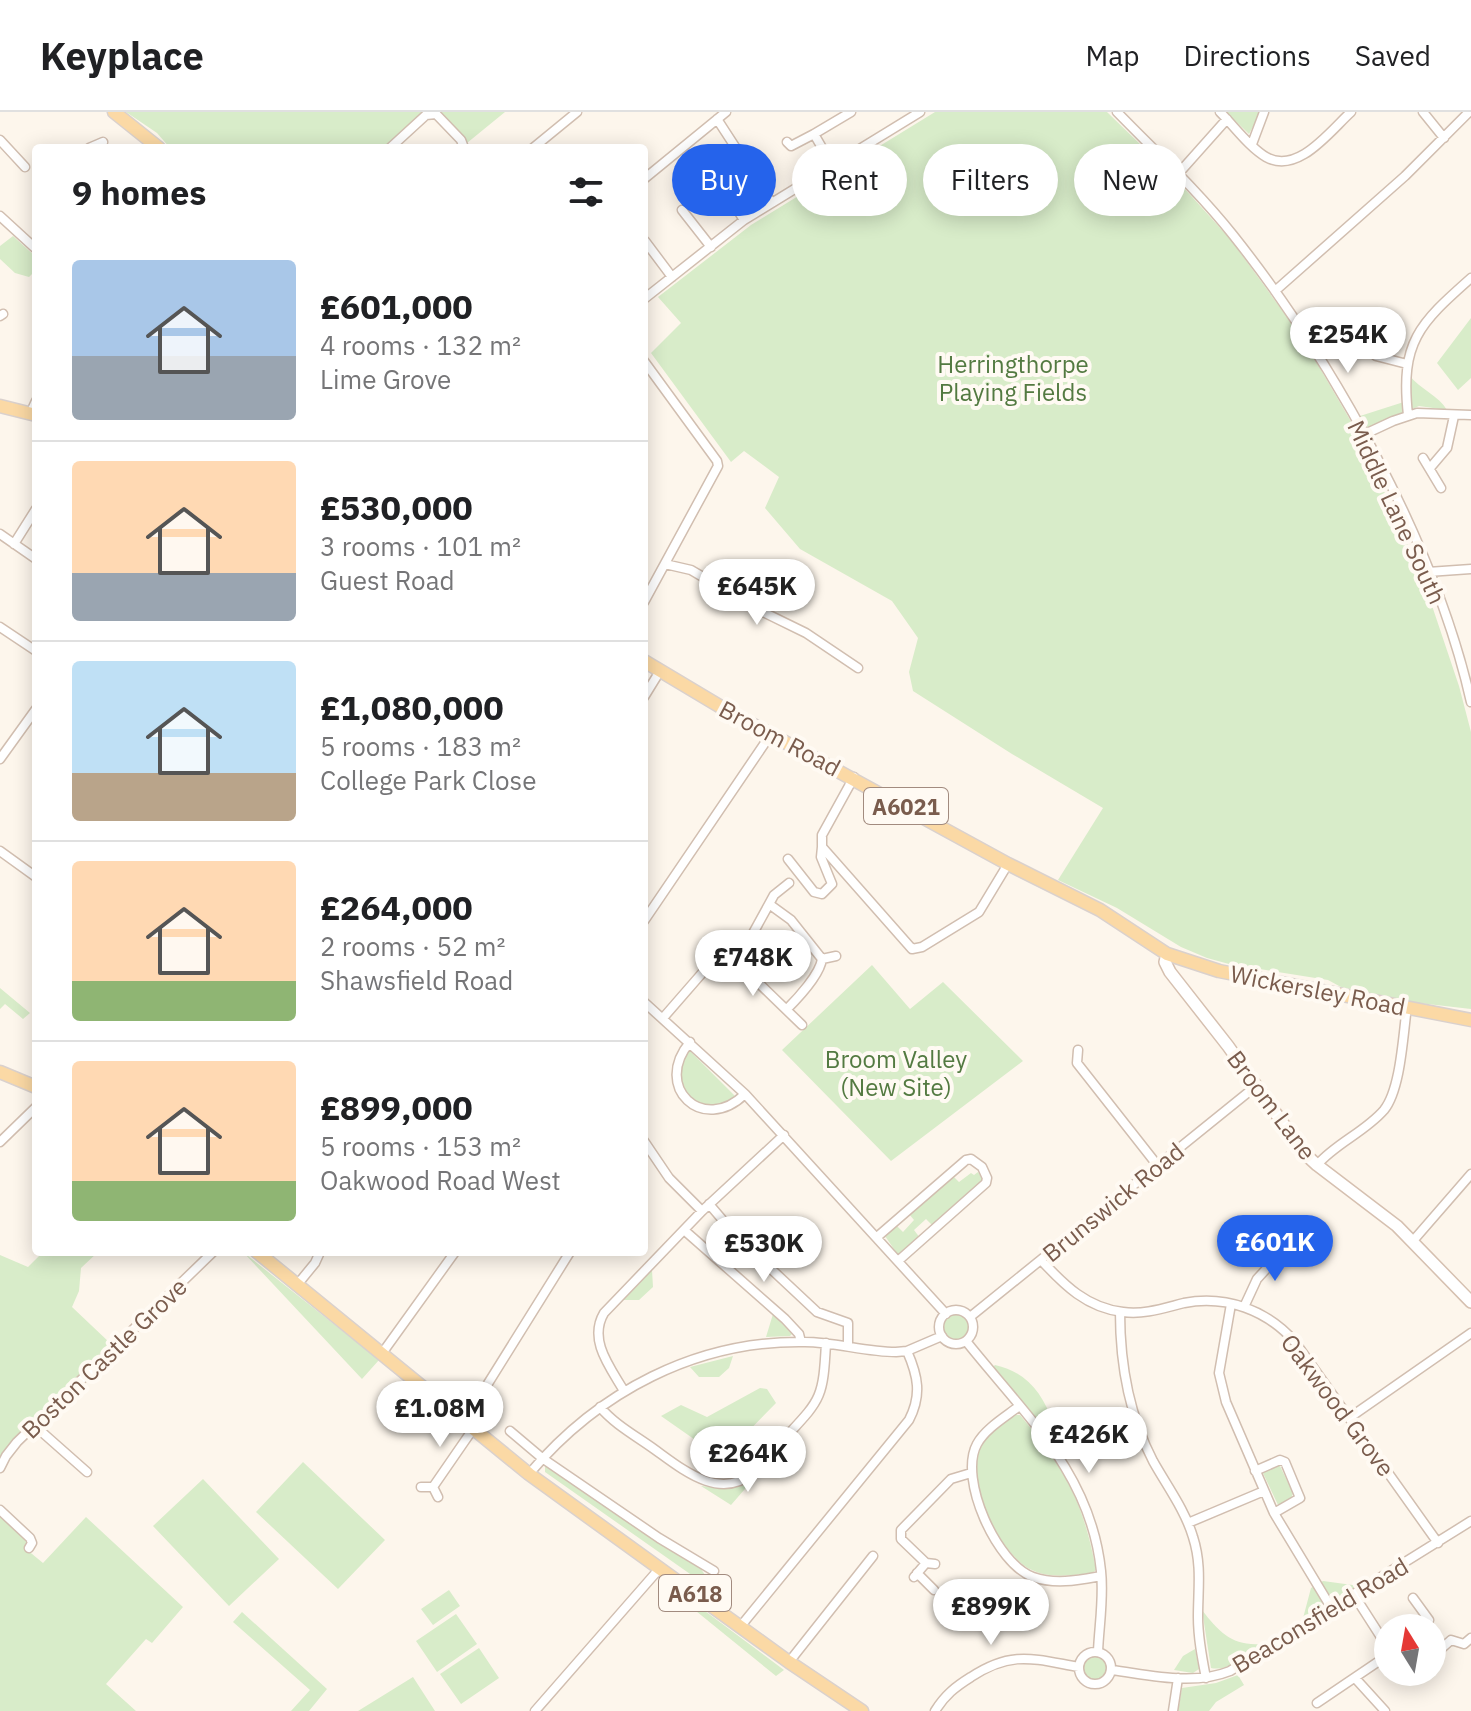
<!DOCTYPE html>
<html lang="en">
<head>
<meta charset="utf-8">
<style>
	:root { --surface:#fff; --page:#f2f2f2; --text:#202124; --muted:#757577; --line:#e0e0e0; --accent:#2563eb }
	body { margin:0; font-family:"IBM Plex Sans",sans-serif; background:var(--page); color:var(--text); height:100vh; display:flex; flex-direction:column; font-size:30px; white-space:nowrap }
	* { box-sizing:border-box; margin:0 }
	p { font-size:26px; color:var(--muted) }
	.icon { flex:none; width:44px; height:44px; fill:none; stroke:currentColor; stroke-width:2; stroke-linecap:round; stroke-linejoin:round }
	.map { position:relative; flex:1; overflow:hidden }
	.side { position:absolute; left:32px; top:32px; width:616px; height:1112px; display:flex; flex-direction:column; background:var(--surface); border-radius:8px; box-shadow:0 4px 20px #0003 }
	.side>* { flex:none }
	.top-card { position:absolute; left:672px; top:32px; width:678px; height:72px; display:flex; gap:16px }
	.needle { width:52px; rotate:349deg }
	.controls { position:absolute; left:1374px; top:1502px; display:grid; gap:16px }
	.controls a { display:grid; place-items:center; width:72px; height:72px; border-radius:50%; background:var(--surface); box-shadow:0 4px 20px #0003; font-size:40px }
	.price { position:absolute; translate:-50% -68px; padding:0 18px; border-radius:28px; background:#fff; color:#222; font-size:26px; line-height:52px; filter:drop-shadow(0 2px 4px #0008) }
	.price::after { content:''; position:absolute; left:50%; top:48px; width:24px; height:18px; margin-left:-12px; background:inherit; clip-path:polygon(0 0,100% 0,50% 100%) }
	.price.current { background:var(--accent); color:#fff }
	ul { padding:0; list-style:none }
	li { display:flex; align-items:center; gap:24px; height:200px; padding:0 40px }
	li+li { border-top:2px solid var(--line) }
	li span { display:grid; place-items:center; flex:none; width:224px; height:160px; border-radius:8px; color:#555 }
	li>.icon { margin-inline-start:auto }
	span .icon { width:96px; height:96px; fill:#fffc; stroke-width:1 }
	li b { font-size:34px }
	h2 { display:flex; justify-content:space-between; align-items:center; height:96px; padding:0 40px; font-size:34px }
	.tag { padding:0 28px; border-radius:36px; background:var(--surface); box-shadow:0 4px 20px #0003; font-size:28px; line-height:72px }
	.tag.current { background:var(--accent); color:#fff }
	header { display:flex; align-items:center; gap:48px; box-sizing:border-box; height:112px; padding:0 40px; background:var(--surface); border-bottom:2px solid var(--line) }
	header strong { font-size:38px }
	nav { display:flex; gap:44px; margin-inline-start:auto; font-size:28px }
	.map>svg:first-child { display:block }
	.green { fill:#d8ecc9 }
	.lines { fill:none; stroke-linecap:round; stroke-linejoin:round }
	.minor-casing { stroke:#d1beb0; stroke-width:11 }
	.secondary-casing { stroke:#d6c0b0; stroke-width:14 }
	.primary-casing { stroke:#dad1cd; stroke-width:15 }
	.minor { stroke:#fff; stroke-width:8 }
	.secondary { stroke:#fff; stroke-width:11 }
	.primary { stroke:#fbd9a5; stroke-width:12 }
	.labels { text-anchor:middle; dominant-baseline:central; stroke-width:8; stroke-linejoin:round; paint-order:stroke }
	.shield { fill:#fffaf3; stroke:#a28b7f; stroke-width:2 }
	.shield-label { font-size:22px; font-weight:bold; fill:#7a5c4d }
	.park-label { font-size:24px; fill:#537a41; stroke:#fffaf3 }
	.street-label { font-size:24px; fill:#7a5c4d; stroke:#fffaf3 }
</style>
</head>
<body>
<header>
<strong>Keyplace</strong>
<nav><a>Map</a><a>Directions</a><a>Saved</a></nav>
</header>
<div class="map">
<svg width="1471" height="1599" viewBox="0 0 1471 1599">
	<rect width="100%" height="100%" fill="#fdf6ec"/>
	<path class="green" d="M126 0H424L385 36H170L157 21Z
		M439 0H505L467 31Z
		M935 0H1107L1175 66 1231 128 1303 227 1360 325 1423 467 1459 574 1471 620V897L1410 890 1341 875 1328 868 1229 852 1207 846 1181 835 1117 796 1058 768 1103 696 1012 642 913 579 909 560 918 526 892 489 800 437 765 396 779 365 744 339 731 350 651 241 681 211 658 185 751 113Z
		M1226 0H1261L1249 22Z
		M13 124 36 145V158L29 165 15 161 0 147V134Z
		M1471 206V266L1458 278 1437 251Z
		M1409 263C1420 277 1439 284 1447 298L1419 294 1370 316 1364 314 1360 304 1410 288Z
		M872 853 910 897 943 870 1023 949 891 1049 782 938Z
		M0 876 30 901 23 907 5 892 0 897Z
		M688 938 691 940 737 986 716 994 694 990 681 975 679 955Z
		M978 1060 983 1068 981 1072 933 1114 926 1107 914 1118 920 1126 898 1143 885 1124 897 1114 903 1120 914 1108 909 1102 953 1064 959 1070 971 1061 974 1063Z
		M43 1140H98L81 1156 79 1179 72 1195 110 1231 0 1347V1143L28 1155Z
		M243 1140 379 1248 362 1267Z
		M652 1158 653 1175 639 1188H623Z
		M943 1215a13 13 0 1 1 26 0a13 13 0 1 1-26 0Z
		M773 1202 792 1222 790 1224 766 1225Z
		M733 1244 729 1256 719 1265H699L690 1255Z
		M995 1253C1027 1260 1043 1282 1053 1311L1045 1319 993 1255Z
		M760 1276 767 1277 776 1291 733 1335 701 1332 661 1304 681 1293 707 1305Z
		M1015 1303H1020C1065 1357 1083 1388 1096 1458L1092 1461C1072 1463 1051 1467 1032 1458 1004 1447 969 1377 976 1348 980 1328 998 1313 1015 1303Z
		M303 1350 385 1428 338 1477 256 1400Z
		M545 1352 634 1414 699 1454 707 1466 713 1471 710 1476 545 1360Z
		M1276 1353 1280 1354 1293 1381 1291 1387 1278 1393 1263 1361Z
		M203 1367 279 1447 229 1494 153 1414Z
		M751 1370 731 1393 701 1374 724 1376Z
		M0 1401 29 1431 26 1437 43 1451 86 1405 183 1495 152 1531 146 1527 106 1572 136 1599H0Z
		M662 1467 784 1558 776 1564 659 1469Z
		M1323 1469 1360 1474 1302 1510 1311 1476Z
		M449 1478 460 1494 433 1513 421 1497Z
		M1202 1498C1219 1520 1232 1534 1261 1532 1248 1543 1228 1560 1211 1556Z
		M242 1500 327 1577 309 1599H291L310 1578 233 1510Z
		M456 1502 477 1532 437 1560 416 1529Z
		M479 1536 499 1566 461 1592 440 1562Z
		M1195 1537 1199 1557 1193 1561 1174 1558 1183 1544Z
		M1082 1555a13 13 0 1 1 26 0a13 13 0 1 1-26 0Z
		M1238 1563 1244 1573 1216 1590 1209 1599H1178L1182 1576 1216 1571Z
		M413 1565 435 1599H358Z"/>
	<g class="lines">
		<defs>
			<path id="minor" d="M1117 0C1156 40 1198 79 1233 123 1334 250 1435 431 1471 590
				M1220 0C1234 14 1249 35 1266 45 1298 63 1330 19 1351 0
				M1423 0 1444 26
				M717 7 771 90
				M0 28 25 55
				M787 30 791 34 814 22
				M1252 32 1264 0
				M89 36 103 30
				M390 36 426 3 436 2 461 28 464 36
				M533 36 577 0
				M832 53 814 22 851 0
				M1178 62 1227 7
				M644 67 726 0
				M728 83 744 108
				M682 98 711 135
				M0 104 36 137
				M645 129 672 165
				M1275 179 1405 64 1469 0
				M644 187 744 108 920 0
				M0 204 3 202
				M1360 229 1376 244 1407 252
				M644 249 717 349 718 354 644 490
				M30 302 36 289
				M1408 303C1400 230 1419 212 1471 166
				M1365 322 1393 309 1417 301 1471 303
				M1423 346 1441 376
				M1430 356 1447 336 1454 304
				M0 422 36 447
				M14 432 36 397
				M665 452 691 458 761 499 806 521 858 556
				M1428 460 1471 457
				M0 515 36 539
				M644 585 660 559
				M0 647 36 597
				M854 665 822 723V735L912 837 922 835 979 800 1008 752
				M0 739 36 765
				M788 747 814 780 822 782 832 772 821 745 822 735
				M769 792 791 808 822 847C820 862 798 886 787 897
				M644 809 771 622
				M730 838 740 853 802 913
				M822 847 836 844
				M644 890 745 982 946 1202
				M663 906 710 852 751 825 774 783 789 771
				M690 930C652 975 703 1023 745 982
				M1078 938 1077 951 1158 1054
				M644 1029 669 1066 702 1099
				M0 1030 36 995
				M1317 1053C1336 1031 1365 1020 1384 998 1401 977 1403 922 1407 895
				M709 1092 738 1126 817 1200 848 1211V1233
				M684 1118 785 1207 799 1222 801 1230
				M877 1125 966 1048 971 1047 982 1055 987 1066 986 1071 898 1149
				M1412 1130 1471 1062
				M1041 1148C1064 1173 1087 1196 1123 1200 1144 1203 1164 1196 1184 1191 1226 1183 1267 1198 1295 1230L1438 1431
				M297 1173 315 1151 320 1140
				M1231 1192 1219 1261 1226 1290 1274 1401 1332 1497
				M1244 1195 1257 1167 1269 1154 1268 1147
				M939 1215a17 17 0 1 1 34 0a17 17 0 1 1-34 0Z
				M1120 1200C1120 1252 1129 1303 1153 1349 1167 1374 1185 1398 1193 1425 1202 1453 1198 1477 1198 1505 1198 1526 1202 1546 1206 1566
				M970 1205 1256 974
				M966 1229C1024 1302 1091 1361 1101 1459 1104 1486 1099 1514 1098 1540
				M383 1240 455 1140
				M624 1279C610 1255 588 1228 604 1201L702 1099 784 1023
				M600 1295C614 1312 636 1324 654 1337 682 1357 719 1389 753 1361 764 1352 773 1339 783 1328 821 1287 823 1288 826 1231
				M1018 1295C1005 1305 985 1317 977 1332 958 1367 997 1452 1033 1465 1056 1473 1079 1468 1101 1464
				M1349 1306 1471 1221
				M464 1310 570 1140
				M35 1314 87 1360
				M510 1319 542 1346 659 1426 714 1459
				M0 1356 6 1344 17 1330 213 1140
				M1255 1359 1280 1348 1285 1350 1300 1386 1274 1401
				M529 1362C598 1280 696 1228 805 1230 835 1230 865 1240 896 1240L907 1239 942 1224
				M421 1375H433L438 1385
				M433 1375 473 1317
				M0 1398 30 1426 32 1431 29 1436
				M1188 1411 1264 1379
				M926 1451 901 1427V1418L951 1367 971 1361
				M917 1461 934 1478
				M914 1465 926 1451 935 1452
				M1354 1483 1388 1536
				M1413 1486 1429 1508 1419 1516
				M740 1515 909 1308C922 1283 918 1264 907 1239
				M1079 1556a16 16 0 1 1 32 0a16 16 0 1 1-32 0Z
				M1432 1545 1451 1528 1464 1532 1471 1526
				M789 1550 873 1444
				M1112 1558C1150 1563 1193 1574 1230 1559L1471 1409
				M1355 1566 1385 1599
				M1317 1591 1388 1543
				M535 1599 660 1456
				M935 1599C945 1583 955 1575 971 1565 1012 1538 1033 1547 1079 1555
				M1173 1599 1178 1566"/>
			<path id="secondary" d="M1167 842 1165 850 1170 860 1228 934 1304 1041 1317 1053 1397 1114 1471 1190"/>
			<path id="primary" d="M114 0 159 36
				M0 294 36 303
				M644 549 726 598 1008 752 1100 798 1167 842 1219 859 1471 908
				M0 960 36 975
				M257 1140 529 1362 789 1550 862 1599"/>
		</defs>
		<use href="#minor" class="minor-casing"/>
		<use href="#secondary" class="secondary-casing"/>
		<use href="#primary" class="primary-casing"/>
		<use href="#minor" class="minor"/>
		<use href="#secondary" class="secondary"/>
		<use href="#primary" class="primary"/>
	</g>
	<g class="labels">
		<g class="shield">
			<rect x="864" y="676" width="84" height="36" rx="6"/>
			<rect x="659" y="1463" width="72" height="36" rx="6"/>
		</g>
		<g class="shield-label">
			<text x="906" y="694">A6021</text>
			<text x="695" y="1481">A618</text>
		</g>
		<g class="park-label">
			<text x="1013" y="252">Herringthorpe<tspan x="1013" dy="28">Playing Fields</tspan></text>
			<text x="896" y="947">Broom Valley<tspan x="896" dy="28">(New Site)</tspan></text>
		</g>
		<g class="street-label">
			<text transform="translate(1397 400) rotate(65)">Middle Lane South</text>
			<text transform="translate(780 626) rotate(28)">Broom Road</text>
			<text transform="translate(1318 878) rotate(11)">Wickersley Road</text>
			<text transform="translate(1272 993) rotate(53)">Broom Lane</text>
			<text transform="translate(1113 1090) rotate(-39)">Brunswick Road</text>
			<text transform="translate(104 1246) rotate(-44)">Boston Castle Grove</text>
			<text transform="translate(1338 1293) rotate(53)">Oakwood Grove</text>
			<text transform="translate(1320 1503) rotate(-31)">Beaconsfield Road</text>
		</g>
	</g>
</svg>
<div class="controls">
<a><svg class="needle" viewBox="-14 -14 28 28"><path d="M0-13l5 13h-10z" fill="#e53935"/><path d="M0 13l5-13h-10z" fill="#757577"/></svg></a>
</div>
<b class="price" style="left:1348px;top:263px">£254K</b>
<b class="price" style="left:757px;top:515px">£645K</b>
<b class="price" style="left:753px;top:886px">£748K</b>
<b class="price current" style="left:1275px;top:1171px">£601K</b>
<b class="price" style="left:764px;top:1172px">£530K</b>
<b class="price" style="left:440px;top:1337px">£1.08M</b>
<b class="price" style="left:1089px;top:1363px">£426K</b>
<b class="price" style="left:748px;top:1382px">£264K</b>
<b class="price" style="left:991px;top:1535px">£899K</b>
<div class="top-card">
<a class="tag current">Buy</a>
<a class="tag">Rent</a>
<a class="tag">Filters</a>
<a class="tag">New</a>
</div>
<section class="side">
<h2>9 homes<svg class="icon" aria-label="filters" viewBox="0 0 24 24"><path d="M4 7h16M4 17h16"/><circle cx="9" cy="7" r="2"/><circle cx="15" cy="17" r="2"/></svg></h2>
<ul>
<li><span style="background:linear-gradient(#a9c7e8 60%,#9aa5b1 0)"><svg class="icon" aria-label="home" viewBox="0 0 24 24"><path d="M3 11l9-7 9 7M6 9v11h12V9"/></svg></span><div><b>£601,000</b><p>4 rooms · 132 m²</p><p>Lime Grove</p></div></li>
<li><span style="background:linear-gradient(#ffd9b3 70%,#9aa5b1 0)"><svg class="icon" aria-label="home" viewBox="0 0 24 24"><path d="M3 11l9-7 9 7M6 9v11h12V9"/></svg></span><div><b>£530,000</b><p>3 rooms · 101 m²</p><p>Guest Road</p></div></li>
<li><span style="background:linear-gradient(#bfe0f5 70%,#b9a48a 0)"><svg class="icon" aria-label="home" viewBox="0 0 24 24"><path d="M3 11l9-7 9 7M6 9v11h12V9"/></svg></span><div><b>£1,080,000</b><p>5 rooms · 183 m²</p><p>College Park Close</p></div></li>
<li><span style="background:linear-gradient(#ffd9b3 75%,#8fb573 0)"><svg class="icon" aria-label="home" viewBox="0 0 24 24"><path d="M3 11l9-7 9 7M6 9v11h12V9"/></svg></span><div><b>£264,000</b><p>2 rooms · 52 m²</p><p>Shawsfield Road</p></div></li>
<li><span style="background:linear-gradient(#ffd9b3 75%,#8fb573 0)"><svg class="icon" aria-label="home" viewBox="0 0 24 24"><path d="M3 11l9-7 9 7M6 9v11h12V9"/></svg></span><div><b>£899,000</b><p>5 rooms · 153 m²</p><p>Oakwood Road West</p></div></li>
</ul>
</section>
</div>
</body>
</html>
